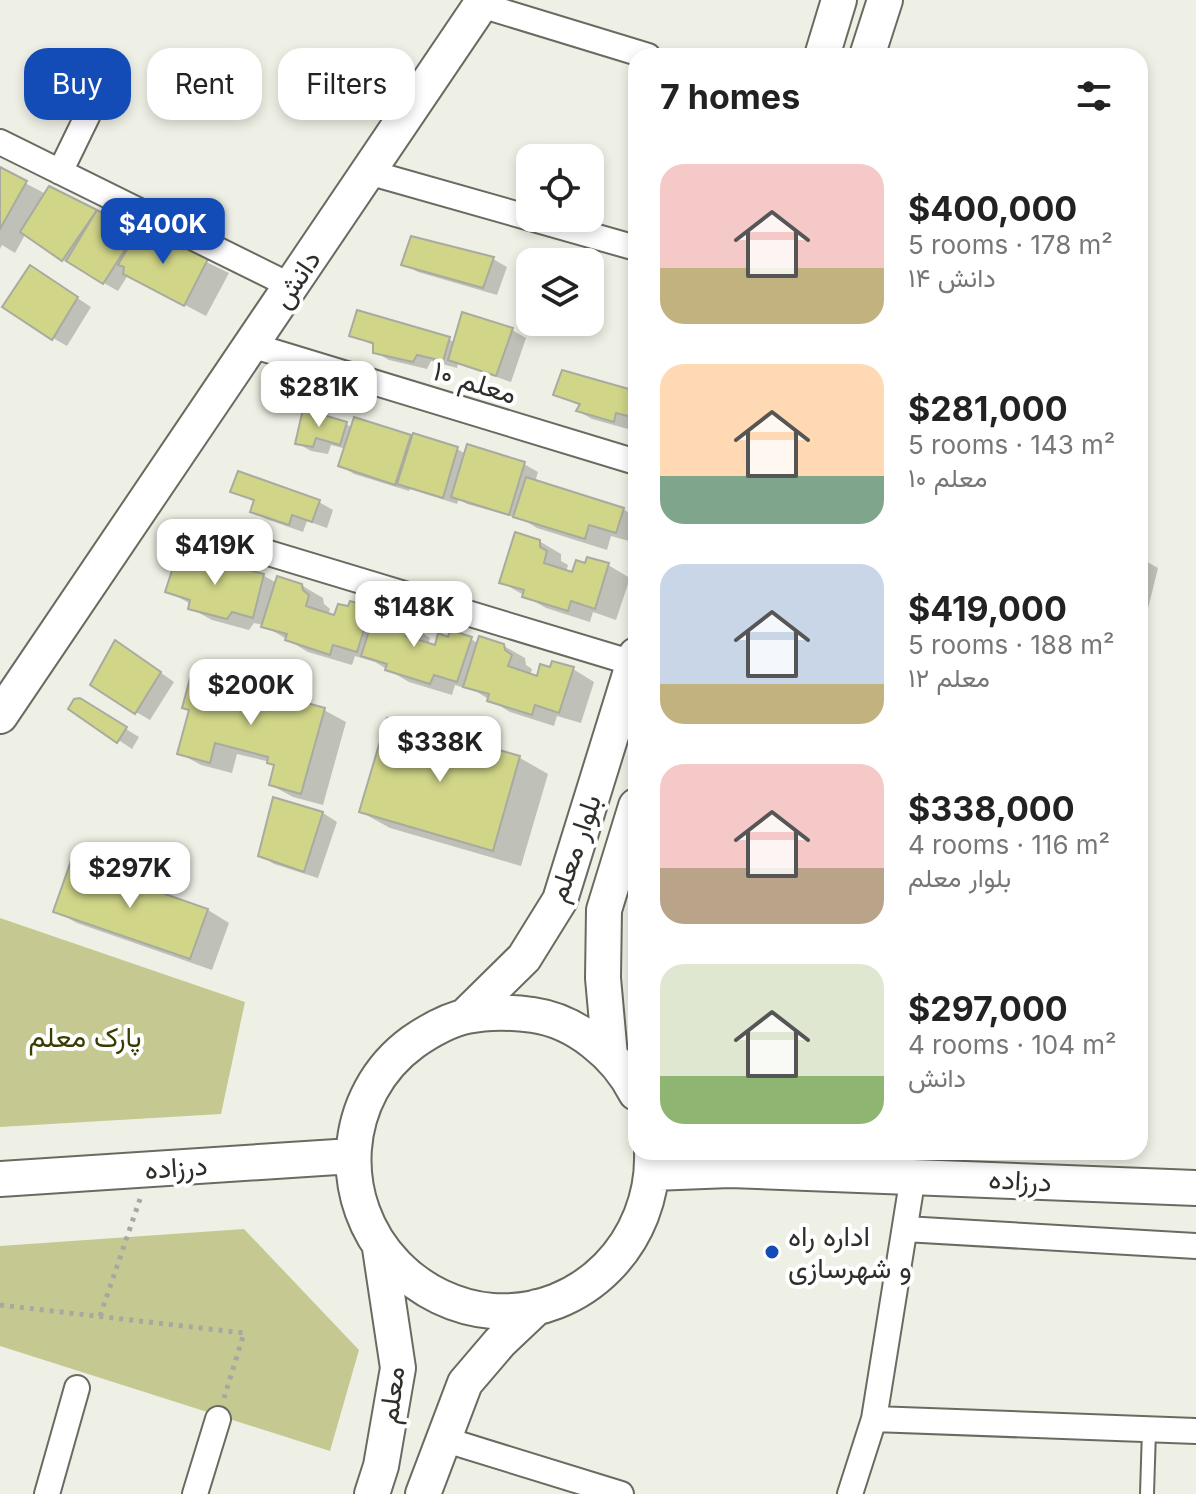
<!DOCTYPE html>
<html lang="en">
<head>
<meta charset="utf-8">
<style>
	:root { --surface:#fff; --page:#f6f6f6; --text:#222; --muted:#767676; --accent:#134cb7 }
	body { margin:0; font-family:Inter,Vazirmatn,sans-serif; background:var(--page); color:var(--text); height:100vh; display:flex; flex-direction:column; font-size:30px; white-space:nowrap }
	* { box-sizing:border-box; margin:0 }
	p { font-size:26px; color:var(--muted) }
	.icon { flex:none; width:44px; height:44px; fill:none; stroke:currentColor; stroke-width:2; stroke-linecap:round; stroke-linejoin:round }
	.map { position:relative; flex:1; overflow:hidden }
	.details { position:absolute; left:628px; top:48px; width:520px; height:1112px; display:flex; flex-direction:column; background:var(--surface); border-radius:24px; box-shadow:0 4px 12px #0003 }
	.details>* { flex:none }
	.top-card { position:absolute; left:24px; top:48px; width:484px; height:72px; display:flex; gap:16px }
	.tools { position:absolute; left:516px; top:144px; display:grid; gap:16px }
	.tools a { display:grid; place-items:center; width:88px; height:88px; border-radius:16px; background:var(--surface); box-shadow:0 4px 12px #0003; font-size:40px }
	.price { position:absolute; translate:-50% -68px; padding:0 18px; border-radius:16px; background:#fff; color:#222; font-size:26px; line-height:52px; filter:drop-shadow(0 2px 4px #0008) }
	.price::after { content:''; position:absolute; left:50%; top:48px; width:24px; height:18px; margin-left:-12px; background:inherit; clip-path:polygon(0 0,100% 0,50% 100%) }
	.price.current { background:var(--accent); color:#fff }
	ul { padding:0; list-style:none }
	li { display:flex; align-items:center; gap:24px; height:200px; padding:0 32px }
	li span { display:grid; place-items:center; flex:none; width:224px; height:160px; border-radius:24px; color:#555 }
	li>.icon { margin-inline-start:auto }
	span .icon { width:96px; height:96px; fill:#fffc; stroke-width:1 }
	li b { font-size:34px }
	h2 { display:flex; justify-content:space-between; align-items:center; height:96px; padding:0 32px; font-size:34px }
	.tag { padding:0 28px; border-radius:24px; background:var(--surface); box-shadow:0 4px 12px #0003; font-size:28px; line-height:72px }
	.tag.current { background:var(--accent); color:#fff }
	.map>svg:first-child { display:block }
	.green { fill:#c5c991 }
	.shadow { fill:#0003 }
	.building { fill:#d0d588; stroke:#a9aba0; stroke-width:2 }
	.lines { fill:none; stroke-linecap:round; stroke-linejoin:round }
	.lane-casing { stroke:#696b61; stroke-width:16 }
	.street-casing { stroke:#696b61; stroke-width:28 }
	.secondary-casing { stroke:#696b61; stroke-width:38 }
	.path { stroke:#a7a89f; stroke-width:5; stroke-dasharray:4 6; stroke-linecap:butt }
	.lane { stroke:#fff; stroke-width:12 }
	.street { stroke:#fff; stroke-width:24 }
	.secondary { stroke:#fff; stroke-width:34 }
	.poi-dot { fill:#134cb7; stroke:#fff; stroke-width:3 }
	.labels { text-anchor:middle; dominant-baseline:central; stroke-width:8; stroke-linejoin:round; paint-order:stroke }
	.street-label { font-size:28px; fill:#2e2e2a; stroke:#fff }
	.park-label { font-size:28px; fill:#3b3d00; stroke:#fff }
	.poi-label { font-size:28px; fill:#2e2e2a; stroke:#fff; text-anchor:start }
</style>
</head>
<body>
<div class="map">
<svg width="1196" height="1494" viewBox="0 0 1196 1494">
	<rect width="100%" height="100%" fill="#eff0e5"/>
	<path class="green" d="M0 918 245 1002 221 1114 0 1127Z
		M244 1229 359 1350 330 1451 0 1346V1246Z"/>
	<path class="shadow" d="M0 170 46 194 50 188 136 233 140 230 229 273 206 316 128 275 118 291 63 260 26 233 15 253 2 245 0 249Z
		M493 259 507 267 497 295 418 272 404 264Z
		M44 276 91 307 67 346 53 338Z
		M512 330 526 338 511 382 458 363 457 368 431 361 427 369 389 360 375 352V346L352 335 449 339 455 343Z
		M636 393V421L630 419 628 429 592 419 578 411 581 406 555 395Z
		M355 419 457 449 466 454 468 446 524 464 538 472 535 482 623 509 636 517V543L611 536 607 550 537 528 524 520 467 504 459 499 457 504 410 489 409 491 354 474 340 465 346 449 331 445 328 454 311 451 297 443 346 424 353 428Z
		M239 474 319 502 333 510 327 528 307 521 303 532 266 519 252 511 255 502 233 491Z
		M539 541 561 554V561L568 565 566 572 574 574 587 566 589 559 608 565 630 578 616 620 593 612 590 622 546 608 501 582Z
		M179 555 264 576 277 583 301 585 323 598 324 604 330 609 328 615 336 618 349 609 351 603 377 613 402 615 424 628V634L430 638 428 645 436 647 450 639H471L479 644 504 646 525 658 526 665 532 669 530 676 538 678 573 669 594 682 581 723 557 716 554 726 510 712 477 692 455 685 452 695 409 682 375 662 355 656 352 665 308 652 263 625 254 623 249 630 212 620 190 608 191 604 167 591Z
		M1140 558 1158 568 1142 633 1140 632Z
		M130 651 174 682 150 720 136 712Z
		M80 701 139 737 132 749 71 708Z
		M324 710 346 722 323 805 293 797 271 785 276 766 270 762 237 754 232 773 201 765 179 753Z
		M388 720 520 758 548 774 521 866 390 828 361 812Z
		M274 800 323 813 337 822 318 878 274 864 260 855Z
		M72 864 208 910 229 923 212 970 77 923 55 911Z"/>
	<path class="building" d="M0 167 27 181 0 229Z
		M49 186 97 210 62 261 20 232Z
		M97 210 137 231 103 284 66 261Z
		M140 227 208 259 184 306 123 274 124 267 118 265Z
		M411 236 494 257 483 288 401 265Z
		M30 265 78 297 52 340 2 307Z
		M357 310 450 337 443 361 417 355 413 362 373 353V343L349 336Z
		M462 312 513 328 496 376 448 360Z
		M562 370 636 391V418L616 413 614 422 576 411 580 404 553 395Z
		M303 409 347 422 340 445 316 438 313 447 295 444Z
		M354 417 411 435 395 485 338 466Z
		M413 433 458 447 443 498 397 484Z
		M467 444 525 462 509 515 451 497Z
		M238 471 320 500 312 522 292 515 289 525 250 512 254 500 230 492Z
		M526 477 624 508 616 533 589 525 585 539 513 517Z
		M515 532 540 540V547L547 551 544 563 572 572 576 560 585 563 587 557 609 563 595 609 571 601 568 611 522 597 524 590 499 583Z
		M178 552 264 574 253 618 232 612 227 619 188 609 190 600 165 592Z
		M277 576 302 584 303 590 309 595 306 606 334 615 338 604 348 606 350 601 371 607 357 652 333 645 330 655 285 640 287 634 261 627Z
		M377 606 402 613 403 620 410 624 406 636 435 645 438 633 448 637 450 630 472 637 457 682 434 675 430 684 385 670 387 664 361 656Z
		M479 636 504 644 505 650 512 655 508 666 537 676 540 664 550 667 552 661 574 667 559 713 535 705 532 715 487 701 489 694 463 687Z
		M115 640 161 672 135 714 90 685Z
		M192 671 325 708 301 794 269 785 274 765 267 763 268 757 215 743 210 763 177 754 189 710 182 708Z
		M80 698 127 727 117 743 68 709 74 699Z
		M387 718 520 756 493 851 359 812Z
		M273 797 323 812 304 872 258 856Z
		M71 861 208 909 190 959 53 912Z"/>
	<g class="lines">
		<defs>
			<path id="lane" d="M1147 1494 1149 1430"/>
			<path id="street" d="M481 5 648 56
				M0 142 291 286
				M60 172 97 96
				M368 172 636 248
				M251 345 636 462
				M222 539 633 663
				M905 1229 1196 1246
				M874 1419 1196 1431
				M443 1439 621 1494
				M47 1494 77 1388
				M195 1494 218 1419
				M850 1494 874 1419 913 1176"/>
			<path id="secondary" d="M822 56 839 0
				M867 56 885 0
				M0 716 484 0
				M465 1016 524 958 560 900 636 655
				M610 1056 603 978 604 910 636 806
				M636 1093C617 1055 576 1021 533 1015 511 1012 490 1011 467 1016 448 1020 429 1031 413 1042 340 1095 334 1201 396 1265 421 1291 456 1308 492 1311 584 1317 655 1241 652 1152
				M653 1173 730 1170 1196 1188
				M0 1179 352 1156
				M372 1494 381 1466 398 1368 380 1248
				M423 1494 465 1383 500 1342 537 1307"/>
		</defs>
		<use href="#lane" class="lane-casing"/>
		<use href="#street" class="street-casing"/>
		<use href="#secondary" class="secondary-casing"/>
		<path class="path" d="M0 1305 244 1333 224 1398
			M100 1316 140 1199"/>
		<use href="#lane" class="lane"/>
		<use href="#street" class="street"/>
		<use href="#secondary" class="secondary"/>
	</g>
	<circle class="poi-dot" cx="772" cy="1252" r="8"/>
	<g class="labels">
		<g class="street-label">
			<text transform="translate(296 279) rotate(-56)">دانش</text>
			<text transform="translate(475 382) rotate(17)">معلم ۱۰</text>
			<text transform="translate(574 848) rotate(-71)">بلوار معلم</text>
			<text transform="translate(176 1167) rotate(-4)">درزاده</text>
			<text transform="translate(1020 1180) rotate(3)">درزاده</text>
			<text transform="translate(391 1395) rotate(-83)">معلم</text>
		</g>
		<g class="park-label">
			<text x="85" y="1037">پارک معلم</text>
		</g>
		<g class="poi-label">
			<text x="788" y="1236">اداره راه<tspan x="788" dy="32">و شهرسازی</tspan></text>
		</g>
	</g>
</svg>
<div class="tools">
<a><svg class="icon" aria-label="locate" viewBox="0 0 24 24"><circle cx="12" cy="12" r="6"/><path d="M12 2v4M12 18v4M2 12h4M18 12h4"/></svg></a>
<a><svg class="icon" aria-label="layers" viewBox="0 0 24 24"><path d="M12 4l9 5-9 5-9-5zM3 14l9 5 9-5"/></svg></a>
</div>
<b class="price current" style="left:163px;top:266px">$400K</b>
<b class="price" style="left:319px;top:429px">$281K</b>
<b class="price" style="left:215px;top:587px">$419K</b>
<b class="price" style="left:414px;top:649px">$148K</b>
<b class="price" style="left:251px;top:727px">$200K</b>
<b class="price" style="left:440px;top:784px">$338K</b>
<b class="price" style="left:130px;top:910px">$297K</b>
<div class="top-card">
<a class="tag current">Buy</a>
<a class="tag">Rent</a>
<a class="tag">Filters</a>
</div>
<section class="details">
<h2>7 homes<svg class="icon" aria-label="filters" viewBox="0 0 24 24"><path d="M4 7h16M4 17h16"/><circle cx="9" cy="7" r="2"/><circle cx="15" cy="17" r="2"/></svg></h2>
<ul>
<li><span style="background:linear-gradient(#f6c9c9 65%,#c2b280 0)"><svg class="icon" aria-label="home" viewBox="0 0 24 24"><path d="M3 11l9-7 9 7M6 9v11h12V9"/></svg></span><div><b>$400,000</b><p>5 rooms · 178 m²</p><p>دانش ۱۴</p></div></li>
<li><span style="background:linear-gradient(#ffd9b3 70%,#7fa58c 0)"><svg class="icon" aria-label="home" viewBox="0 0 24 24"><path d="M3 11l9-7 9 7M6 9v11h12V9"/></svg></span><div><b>$281,000</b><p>5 rooms · 143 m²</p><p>معلم ۱۰</p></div></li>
<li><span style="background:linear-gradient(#c9d6e8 75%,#c2b280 0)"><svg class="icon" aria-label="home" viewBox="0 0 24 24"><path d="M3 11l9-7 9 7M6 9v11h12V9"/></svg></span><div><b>$419,000</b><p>5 rooms · 188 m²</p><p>معلم ۱۲</p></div></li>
<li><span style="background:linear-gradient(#f6c9c9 65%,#b9a48a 0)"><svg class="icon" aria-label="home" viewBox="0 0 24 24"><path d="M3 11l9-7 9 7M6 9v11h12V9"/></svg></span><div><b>$338,000</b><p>4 rooms · 116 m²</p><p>بلوار معلم</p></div></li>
<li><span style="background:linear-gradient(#dfe7d0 70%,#8fb573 0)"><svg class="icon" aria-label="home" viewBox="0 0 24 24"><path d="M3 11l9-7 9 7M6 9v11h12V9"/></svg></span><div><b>$297,000</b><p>4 rooms · 104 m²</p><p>دانش</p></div></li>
</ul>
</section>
</div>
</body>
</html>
